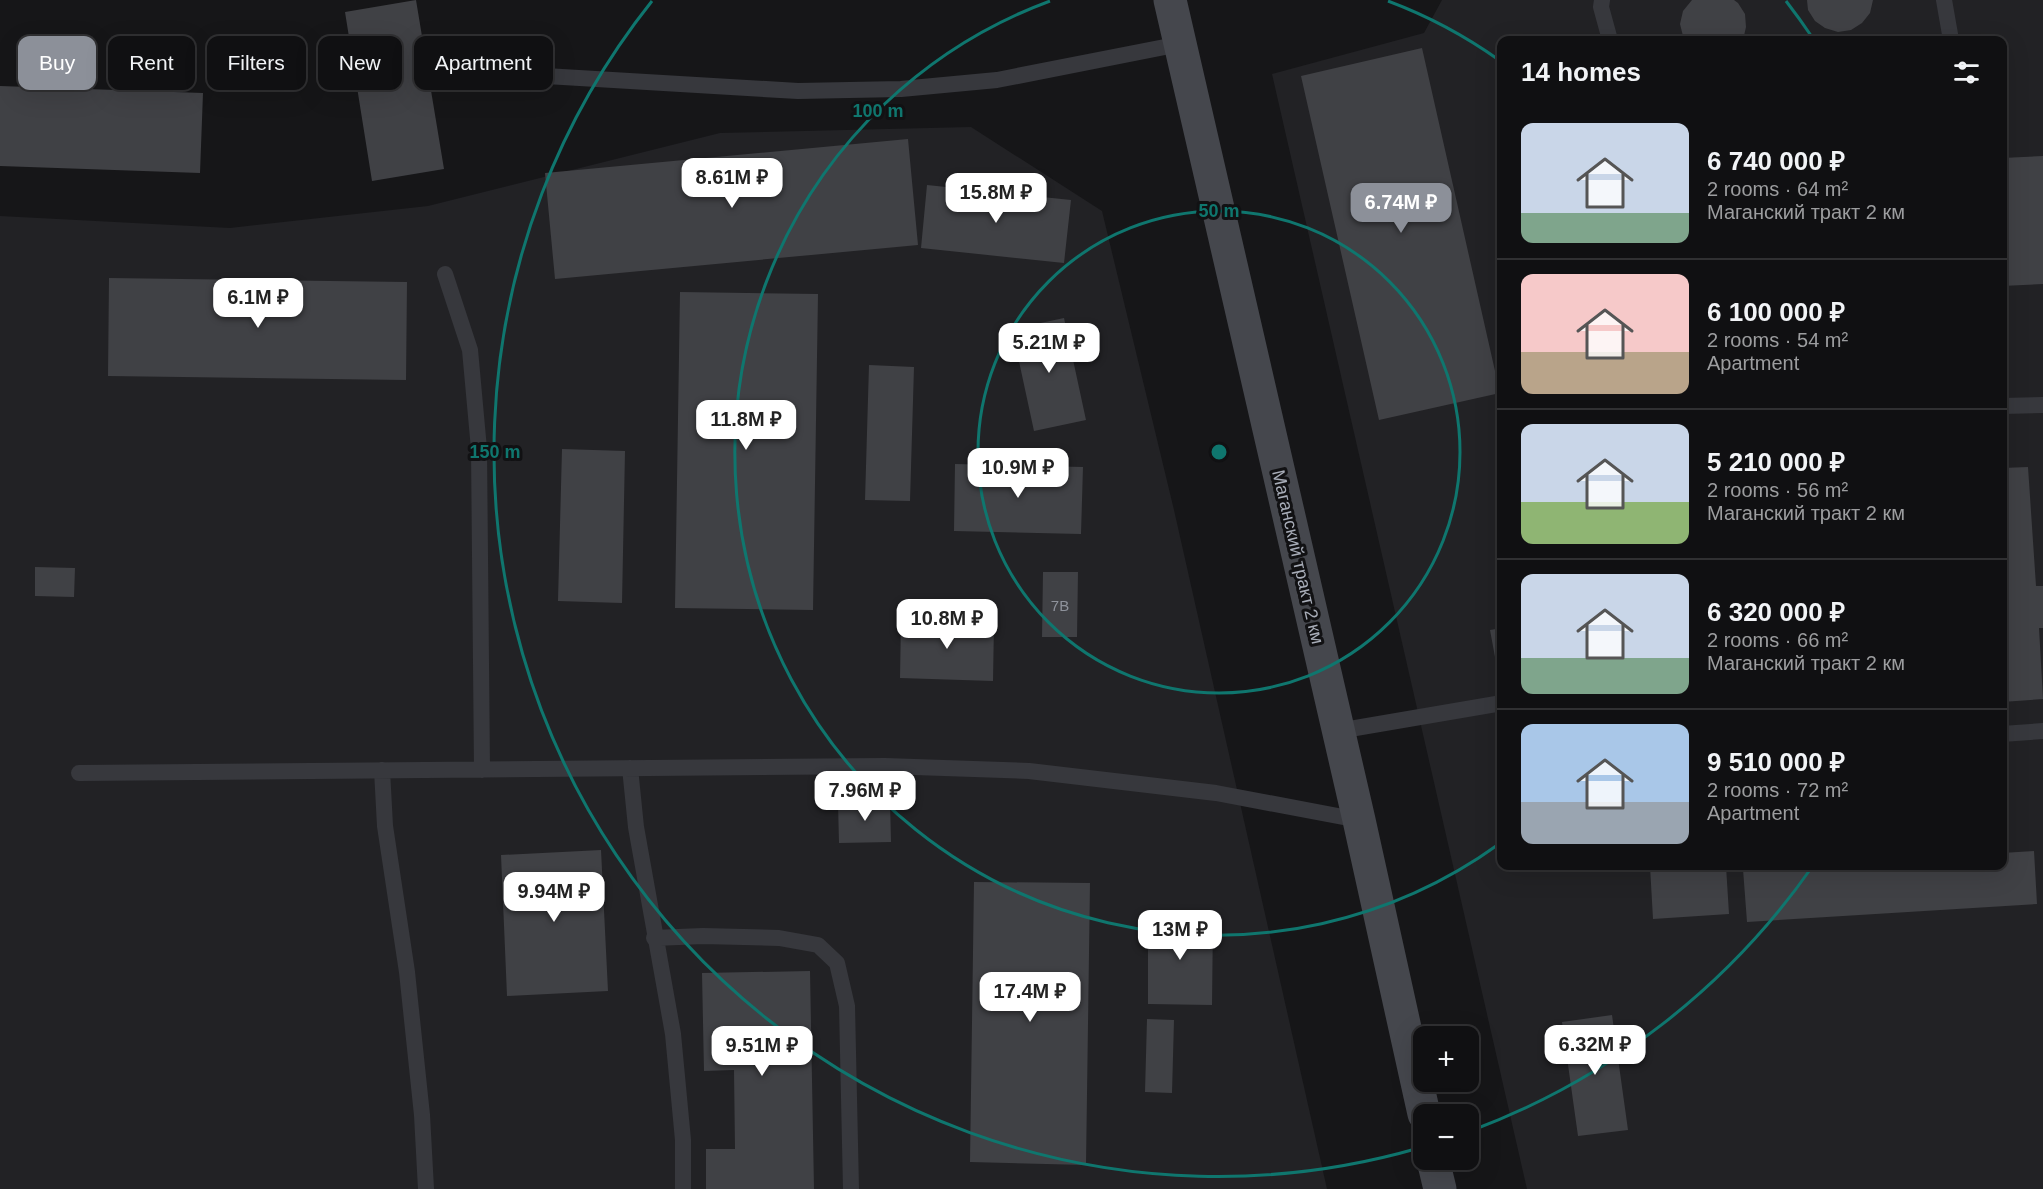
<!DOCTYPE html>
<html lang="en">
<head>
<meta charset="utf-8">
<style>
	:root { --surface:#101012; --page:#19191b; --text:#f1f3f6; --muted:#9c9d9f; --line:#303032; --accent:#8c9099 }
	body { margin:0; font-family:Helvetica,sans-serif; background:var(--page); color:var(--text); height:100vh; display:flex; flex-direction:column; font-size:22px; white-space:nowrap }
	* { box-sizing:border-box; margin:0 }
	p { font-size:20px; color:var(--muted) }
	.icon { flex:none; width:33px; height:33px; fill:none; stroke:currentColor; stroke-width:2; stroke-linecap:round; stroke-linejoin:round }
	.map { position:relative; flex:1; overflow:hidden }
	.panel { position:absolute; left:1497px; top:36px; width:510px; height:834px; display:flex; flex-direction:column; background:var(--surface); border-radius:12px; box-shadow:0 6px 24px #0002,0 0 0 2px var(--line) }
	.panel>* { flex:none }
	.top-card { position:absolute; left:18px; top:36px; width:570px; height:54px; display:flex; gap:12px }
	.buttons { position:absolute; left:1413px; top:1026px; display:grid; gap:12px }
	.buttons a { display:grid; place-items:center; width:66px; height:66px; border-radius:12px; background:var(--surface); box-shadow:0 6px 24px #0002,0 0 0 2px var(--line); font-size:30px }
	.price { position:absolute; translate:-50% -51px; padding:0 14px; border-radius:12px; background:#fff; color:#222; font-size:20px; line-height:39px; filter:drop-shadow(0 2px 3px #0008) }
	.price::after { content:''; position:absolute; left:50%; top:36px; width:18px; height:14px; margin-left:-9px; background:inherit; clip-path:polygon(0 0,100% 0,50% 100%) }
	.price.selected { background:var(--accent); color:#fff }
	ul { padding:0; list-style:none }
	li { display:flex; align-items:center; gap:18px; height:150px; padding:0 24px }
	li+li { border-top:2px solid var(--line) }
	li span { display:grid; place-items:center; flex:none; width:168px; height:120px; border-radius:12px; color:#555 }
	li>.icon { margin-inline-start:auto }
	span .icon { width:72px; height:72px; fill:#fffc; stroke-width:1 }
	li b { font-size:26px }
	h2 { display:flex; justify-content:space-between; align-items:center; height:72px; padding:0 24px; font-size:26px }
	.pill { padding:0 21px; border-radius:12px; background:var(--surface); box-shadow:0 6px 24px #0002,0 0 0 2px var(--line); font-size:21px; line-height:54px }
	.pill.selected { background:var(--accent); color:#fff }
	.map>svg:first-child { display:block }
	.built { fill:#222225; fill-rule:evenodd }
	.building { fill:#404145 }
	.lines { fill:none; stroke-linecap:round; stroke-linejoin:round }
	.lane { stroke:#37383d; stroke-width:16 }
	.secondary { stroke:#45474d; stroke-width:33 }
	.ring { fill:none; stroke:#0f766e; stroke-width:3 }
	.labels { text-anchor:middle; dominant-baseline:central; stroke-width:6; stroke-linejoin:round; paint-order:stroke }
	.number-label { font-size:15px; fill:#8e929b }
	.street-label { font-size:18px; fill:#a8adb8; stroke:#111113 }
	.centre { fill:#0f766e; stroke:#111113; stroke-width:3 }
	.ring-label { font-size:18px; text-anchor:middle; font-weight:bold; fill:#0f766e; stroke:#111113; stroke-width:6; stroke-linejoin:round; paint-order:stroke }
</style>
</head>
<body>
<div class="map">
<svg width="2043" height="1189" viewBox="0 0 2043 1189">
	<rect width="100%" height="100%" fill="#161618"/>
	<path class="built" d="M1442 0H2043V1189H1527L1272 74 1424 33ZM1502 40H2002V866H1502Z
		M971 127 1102 211 1174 510 1327 1189H0V216L230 228 428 206 720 133Z"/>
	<path class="building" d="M416 0 444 169 372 181 345 12Z
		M1692 0H1734L1738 3 1745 14 1746 27 1743 40H1684L1680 24 1683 11Z
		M1807 0H1873L1870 13 1862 23 1851 30 1838 32 1825 28 1815 21 1808 10Z
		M1422 48 1500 393 1379 420 1301 76Z
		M0 86 203 93 200 173 0 166Z
		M908 139 918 245 555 279 545 173Z
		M2043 156V284L2002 286V158Z
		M927 185 1071 200 1064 263 921 248Z
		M109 278 407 282 406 380 108 376Z
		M680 292 818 294 813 610 675 608Z
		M1064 318 1086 420 1034 431 1012 329Z
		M869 365 914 367 910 501 865 500Z
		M562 449 625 451 622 603 558 601Z
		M955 464 1083 467 1081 534 954 531Z
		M2028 467 2036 586H2043V628H2039L2043 699 2002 702V468Z
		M35 567 75 568 74 597 35 596Z
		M1043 572H1078L1077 637H1042Z
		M901 620 994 623 993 681 900 678Z
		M1502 628V684H1500L1490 630Z
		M890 802 891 842 839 843 838 803Z
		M601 850 608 991 507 996 501 855Z
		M2034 851 2037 904 1747 922 1743 869 1798 866H2002V853Z
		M1650 866H1726L1729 914 1653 919Z
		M974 882 1090 883 1086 1165 970 1162Z
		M1148 918H1213L1212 1005 1148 1004Z
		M810 971 814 1189H706V1149H735L734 1070 704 1071 702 973Z
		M1612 1015 1628 1130 1578 1136 1562 1022Z
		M1147 1019 1174 1020 1172 1093 1145 1092Z"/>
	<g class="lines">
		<path class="lane" d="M1602 0 1601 7 1610 40
			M1944 0 1951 40
			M477 72 798 91 901 89 997 80 1180 44
			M445 274 470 350 479 449 482 770
			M2002 406 2043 405
			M1338 731 1502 703
			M2002 734 2043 731
			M630 768 636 827 673 1034 683 1140V1189
			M382 770 385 826 407 972 422 1115 426 1189
			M79 773 885 766 1029 771 1216 793 1359 820
			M654 938 703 936 779 938 818 945 837 963 847 1006 851 1189"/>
		<path class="secondary" d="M1170 0 1359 820 1424 1114
			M1433 1160 1440 1189"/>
	</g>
	<g class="ring">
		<circle cx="1219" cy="452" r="241"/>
		<path d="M1499 844A482 482 0 1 1 1050 1M1388 1A482 482 0 0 1 1499 60"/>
		<path d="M1812 867A724 724 0 0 1 1473 1130M1419 1148A724 724 0 0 1 652 1M1786 1A724 724 0 0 1 1812 37"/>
	</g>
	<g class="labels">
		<g class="number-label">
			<text x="1060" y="605">7В</text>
		</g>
		<g class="street-label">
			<text transform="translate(1298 557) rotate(77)">Маганский тракт 2 км</text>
		</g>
	</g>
	<circle cx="1219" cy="452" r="9" class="centre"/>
	<g class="ring-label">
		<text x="878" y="117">100 m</text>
		<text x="1219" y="217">50 m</text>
		<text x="495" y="458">150 m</text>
	</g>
</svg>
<div class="buttons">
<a>+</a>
<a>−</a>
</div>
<b class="price" style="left:732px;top:209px">8.61M ₽</b>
<b class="price" style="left:996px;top:224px">15.8M ₽</b>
<b class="price selected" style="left:1401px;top:234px">6.74M ₽</b>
<b class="price" style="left:258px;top:329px">6.1M ₽</b>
<b class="price" style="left:1049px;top:374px">5.21M ₽</b>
<b class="price" style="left:746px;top:451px">11.8M ₽</b>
<b class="price" style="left:1018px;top:499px">10.9M ₽</b>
<b class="price" style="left:947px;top:650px">10.8M ₽</b>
<b class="price" style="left:865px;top:822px">7.96M ₽</b>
<b class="price" style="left:554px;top:923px">9.94M ₽</b>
<b class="price" style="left:1180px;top:961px">13M ₽</b>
<b class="price" style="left:1030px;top:1023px">17.4M ₽</b>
<b class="price" style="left:1595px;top:1076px">6.32M ₽</b>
<b class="price" style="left:762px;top:1077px">9.51M ₽</b>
<div class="top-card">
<a class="pill selected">Buy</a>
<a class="pill">Rent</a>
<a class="pill">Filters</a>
<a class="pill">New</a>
<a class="pill">Apartment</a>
</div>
<section class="panel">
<h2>14 homes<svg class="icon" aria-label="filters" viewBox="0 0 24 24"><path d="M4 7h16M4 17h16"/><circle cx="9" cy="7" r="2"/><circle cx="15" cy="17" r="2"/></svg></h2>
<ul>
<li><span style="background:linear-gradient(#c9d6e8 75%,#7fa58c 0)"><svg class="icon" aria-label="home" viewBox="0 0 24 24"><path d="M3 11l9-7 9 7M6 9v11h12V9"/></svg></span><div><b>6 740 000 ₽</b><p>2 rooms · 64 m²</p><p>Маганский тракт 2 км</p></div></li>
<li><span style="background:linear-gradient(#f6c9c9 65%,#b9a48a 0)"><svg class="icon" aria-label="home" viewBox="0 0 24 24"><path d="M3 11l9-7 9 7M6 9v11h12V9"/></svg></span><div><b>6 100 000 ₽</b><p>2 rooms · 54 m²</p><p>Apartment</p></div></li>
<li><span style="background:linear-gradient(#c9d6e8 65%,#8fb573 0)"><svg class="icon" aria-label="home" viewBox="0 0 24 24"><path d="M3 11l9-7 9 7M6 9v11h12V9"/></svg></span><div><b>5 210 000 ₽</b><p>2 rooms · 56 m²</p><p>Маганский тракт 2 км</p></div></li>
<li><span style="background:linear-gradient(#c9d6e8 70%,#7fa58c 0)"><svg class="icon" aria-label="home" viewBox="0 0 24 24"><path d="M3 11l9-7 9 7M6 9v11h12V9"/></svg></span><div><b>6 320 000 ₽</b><p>2 rooms · 66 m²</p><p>Маганский тракт 2 км</p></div></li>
<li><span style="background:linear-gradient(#a9c7e8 65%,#9aa5b1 0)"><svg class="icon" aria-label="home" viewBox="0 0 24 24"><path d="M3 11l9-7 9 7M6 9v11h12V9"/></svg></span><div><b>9 510 000 ₽</b><p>2 rooms · 72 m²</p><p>Apartment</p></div></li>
</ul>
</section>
</div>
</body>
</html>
